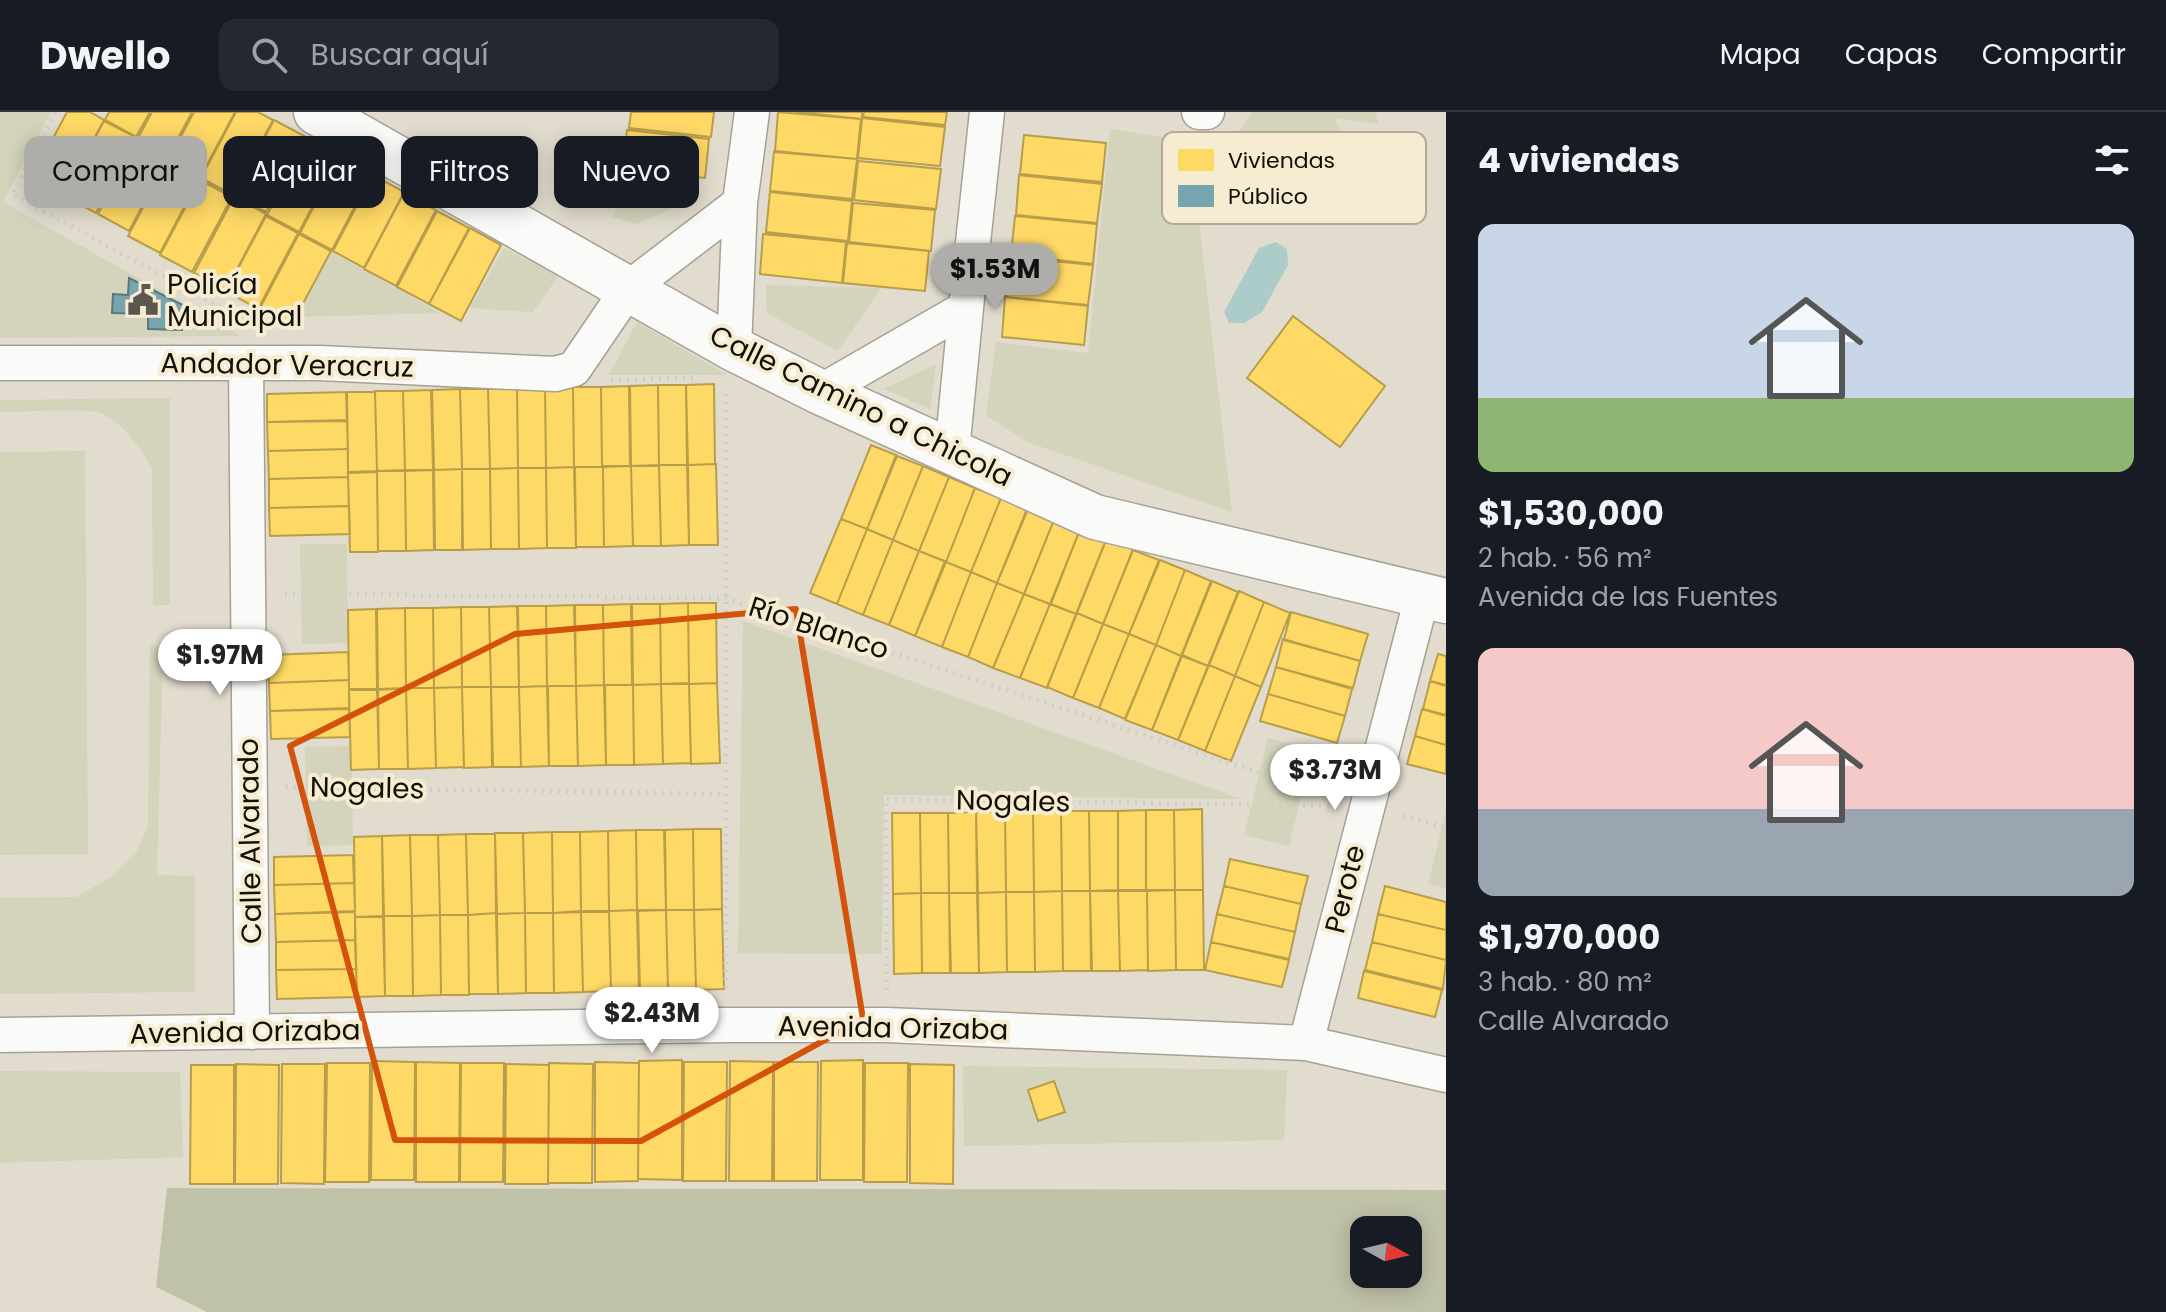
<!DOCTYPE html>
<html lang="es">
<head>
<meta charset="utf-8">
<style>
	:root { --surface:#171b24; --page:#242831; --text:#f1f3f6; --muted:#9ea1a6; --line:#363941; --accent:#aeadaa }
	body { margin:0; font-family:Poppins,sans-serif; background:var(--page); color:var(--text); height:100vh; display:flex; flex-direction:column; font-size:30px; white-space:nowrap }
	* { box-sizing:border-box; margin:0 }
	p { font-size:26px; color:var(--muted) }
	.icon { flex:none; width:44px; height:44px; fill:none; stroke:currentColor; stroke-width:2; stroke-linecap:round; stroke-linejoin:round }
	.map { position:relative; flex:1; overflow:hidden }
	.panel { display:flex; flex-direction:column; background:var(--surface); width:720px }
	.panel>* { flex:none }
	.banner { position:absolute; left:24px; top:24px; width:760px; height:72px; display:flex; gap:16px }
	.needle { width:52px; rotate:98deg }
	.controls { position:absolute; left:1350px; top:1104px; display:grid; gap:16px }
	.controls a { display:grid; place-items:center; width:72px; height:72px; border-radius:16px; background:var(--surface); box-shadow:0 4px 20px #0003; font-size:40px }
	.price { position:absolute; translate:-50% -68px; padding:0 18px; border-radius:28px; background:#fff; color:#222; font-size:26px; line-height:52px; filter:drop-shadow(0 2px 4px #0008) }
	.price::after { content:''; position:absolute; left:50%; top:48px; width:24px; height:18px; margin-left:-12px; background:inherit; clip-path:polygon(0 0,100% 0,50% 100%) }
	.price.current { background:var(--accent); color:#111 }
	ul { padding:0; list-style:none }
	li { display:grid; align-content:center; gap:16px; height:424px; padding:0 32px }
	li span { display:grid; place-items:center; height:248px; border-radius:16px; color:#555 }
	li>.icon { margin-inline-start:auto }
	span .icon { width:144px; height:144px; fill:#fffc; stroke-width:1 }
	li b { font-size:34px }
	h2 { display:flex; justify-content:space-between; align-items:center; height:96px; padding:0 32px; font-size:34px }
	.tag { padding:0 28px; border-radius:16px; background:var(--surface); box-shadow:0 4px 20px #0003; font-size:28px; line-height:72px }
	.tag.current { background:var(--accent); color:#111 }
	header { display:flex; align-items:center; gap:48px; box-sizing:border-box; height:112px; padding:0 40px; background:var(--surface); border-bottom:2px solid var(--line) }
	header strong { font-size:38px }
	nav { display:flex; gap:44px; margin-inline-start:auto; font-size:28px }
	.search { width:560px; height:72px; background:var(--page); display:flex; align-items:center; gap:20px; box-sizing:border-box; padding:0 28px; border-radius:16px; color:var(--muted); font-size:30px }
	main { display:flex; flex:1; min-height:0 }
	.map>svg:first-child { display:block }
	.green { fill:#d3d4bb }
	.forest { fill:#c0c2a7; fill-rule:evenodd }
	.water { fill:#abccc9 }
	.homes { fill:#ffd966; stroke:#b89d4a; stroke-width:2 }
	.public { fill:#76a5af; stroke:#58787d; stroke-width:2 }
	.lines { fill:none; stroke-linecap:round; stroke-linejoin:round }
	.minor-casing { stroke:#a5a195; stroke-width:37 }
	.tertiary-casing { stroke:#a5a195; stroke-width:47 }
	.path { stroke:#d0ceca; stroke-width:5; stroke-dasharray:2 6; stroke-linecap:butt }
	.minor { stroke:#fafaf8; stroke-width:34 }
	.tertiary { stroke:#fafaf8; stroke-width:44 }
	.marked { fill:none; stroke:#d3520c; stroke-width:6; stroke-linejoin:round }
	.labels { text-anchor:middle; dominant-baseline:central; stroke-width:8; stroke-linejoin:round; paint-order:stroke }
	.poi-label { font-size:28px; fill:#131007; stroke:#f6ecd2; text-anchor:start }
	.street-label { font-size:28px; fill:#131007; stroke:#f6ecd2 }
	.key { fill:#f6ecd2; stroke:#b2aa95; stroke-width:2 }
	.key-label { font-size:22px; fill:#131007 }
</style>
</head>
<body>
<header>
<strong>Dwello</strong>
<div class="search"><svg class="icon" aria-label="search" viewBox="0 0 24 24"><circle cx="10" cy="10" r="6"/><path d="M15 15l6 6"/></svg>Buscar aquí</div>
<nav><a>Mapa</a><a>Capas</a><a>Compartir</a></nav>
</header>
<main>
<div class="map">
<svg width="1446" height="1200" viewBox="0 0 1446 1200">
	<rect width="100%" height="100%" fill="#e1dccd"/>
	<path class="green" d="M0 0H51L3 90 241 224 0 226Z
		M1253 0H1376L1378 12 1335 6 1355 64 1215 32 1239 19Z
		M1110 17 1190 30 1232 400 1027 330 986 303 996 230 1088 241Z
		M627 65 685 91 636 112 613 105Z
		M504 136 559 163 533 200 470 196Z
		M332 140 440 201 294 205Z
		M766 173 881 176 838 239 767 201Z
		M637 210 727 263H609Z
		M936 252 930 297 884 277Z
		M170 286V493H153L152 356C140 335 123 311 101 301 88 296 19 300 0 300V288Z
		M85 339 88 742 0 743V340Z
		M300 432H347L348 531 302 532Z
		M743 509 1241 687 884 683 882 842 738 841Z
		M150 534 163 535 157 763 195 764V880L0 882V786L76 785 113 764 136 741 148 714Z
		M1268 626 1313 637 1289 734 1244 723Z
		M351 634 353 733 307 734 305 635Z
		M1446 698V776L1428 772Z
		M963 954 1287 958 1284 1028 964 1034Z
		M0 959 180 960 183 1045 0 1051Z"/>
	<path class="forest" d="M167 1076 1446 1078V1200H207L156 1175ZM1364 1118H1408V1162H1364Z"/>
	<path class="water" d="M1276 130 1287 137 1288 153 1262 200 1244 211H1229L1224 200 1259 136Z"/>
	<path class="homes" d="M67 0H90L104 8 64 83 32 66Z
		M109 0H150L136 25 105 8Z
		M152 0H192L169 43 138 26Z
		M194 0H235L201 64 169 47Z
		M236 0H258L273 8 233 83 201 66Z
		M631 0H714L711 25 629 16Z
		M778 0 861 7 857 47 775 39Z
		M796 0H862V7Z
		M864 0H947L945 13 863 5Z
		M862 6 945 15 940 54 858 46Z
		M274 8 306 25 266 100 234 83Z
		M104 9 136 25 96 101 64 84Z
		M627 18 709 27 705 66 623 57Z
		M1024 23 1106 31 1102 70 1020 62Z
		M138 26 169 44 129 119 98 102Z
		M307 27 339 44 299 120 267 103Z
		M774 40 857 47 852 87 770 79Z
		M340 45 372 62 332 138 300 121Z
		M168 48 200 65 160 141 128 124Z
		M858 49 941 57 936 97 854 88Z
		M373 63 404 80 364 156 333 139Z
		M1019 63 1102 72 1097 111 1016 103Z
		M200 68 232 85 192 160 160 143Z
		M770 80 852 89 848 129 766 120Z
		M404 81 436 98 396 174 364 157Z
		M234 85 266 102 226 178 194 161Z
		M853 91 935 98 931 139 849 130Z
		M437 99 469 116 429 192 397 175Z
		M266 104 298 121 258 197 226 179Z
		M1015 104 1097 112 1093 152 1011 143Z
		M470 116 501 133 461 209 429 192Z
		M299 122 331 139 291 214 259 198Z
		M763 122 846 130 842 171 760 162Z
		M847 131 929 139 925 179 843 171Z
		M1010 145 1093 153 1088 193 1006 185Z
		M1005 185 1088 194 1084 233 1002 225Z
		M1293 204 1385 274 1340 335 1247 266Z
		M714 272 715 352 688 353 686 273Z
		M658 273 659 353 631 354 630 274Z
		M658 273H686L687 353H659Z
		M629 274 630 354H602L601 275Z
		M573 275 574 355 546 356 545 276Z
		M573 275H601L602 355H574Z
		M517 276 518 356 490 357 488 277Z
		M517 276H545L546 356H518Z
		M460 277 462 357 434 358 432 278Z
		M460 277H488L490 357H462Z
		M431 278 433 358H405L403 279Z
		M375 279H403L405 358 377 359Z
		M346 280 347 308 267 310V282Z
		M347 280H375L377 359 348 360Z
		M347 309 348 337 268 339 267 310Z
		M871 333 896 343 867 417 841 407Z
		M348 337V365L269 367 268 339Z
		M897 344 923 354 893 428 867 417Z
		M716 352 718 433H689L688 353Z
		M659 353H687L689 433 661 434Z
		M631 354 633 434 604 435 603 355Z
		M631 354H659L661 434H633Z
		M923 354 949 365 919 439 893 428Z
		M574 355 576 436H547L546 356Z
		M575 355H603L604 435H576Z
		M518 356 519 437H491L490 357Z
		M518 356H546L547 436 519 437Z
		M462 357V438H435L434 358Z
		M462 357H490L491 437 463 438Z
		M433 358 434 438 406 439 405 359Z
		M377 359H405L406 439H378Z
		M377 360 378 440H350L348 361Z
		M348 365 349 394 269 396V367Z
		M949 365 975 376 946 450 919 439Z
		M975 376 1001 386 971 460 946 450Z
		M1001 386 1027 397 997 471 971 460Z
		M349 394 350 422 270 424 269 396Z
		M1028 397 1054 408 1024 482 997 471Z
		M841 407 867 417 837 492 810 481Z
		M1054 408 1080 418 1050 492 1024 482Z
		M867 417 893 428 863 503 837 492Z
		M1080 417 1106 428 1076 502 1051 492Z
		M1107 426 1133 437 1103 512 1077 501Z
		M893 428 919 439 889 513 863 503Z
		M1133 438 1159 448 1129 522 1103 512Z
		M919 439 945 449 915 524 889 513Z
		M1160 448 1185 458 1156 533 1129 522Z
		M946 450 971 460 942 535 915 524Z
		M1185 458 1211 469 1181 544 1156 533Z
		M971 460 997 471 968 545 942 535Z
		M1212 469 1238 480 1208 554 1182 543Z
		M997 471 1024 482 993 556 968 545Z
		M1239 479 1264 490 1235 564 1209 553Z
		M1024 482 1050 492 1020 566 993 556Z
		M1264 490 1290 501 1261 575 1235 564Z
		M688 491 689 571 661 572 660 492Z
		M688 491H716L717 571 689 572Z
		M631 492 632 573H604L603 493Z
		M632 492H660L661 572 633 573Z
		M1050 492 1076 502 1047 576 1020 566Z
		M574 493 576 574H547L546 494Z
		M575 493H603L604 573 576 574Z
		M517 494 519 575H491L489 495Z
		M518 494H546L547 574 519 575Z
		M461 495 462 575 434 576 433 496Z
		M461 495H489L491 575H462Z
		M405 496 406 576 378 577 377 497Z
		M405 496H433L434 576H406Z
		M376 497 377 577H349L348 498Z
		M1291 500 1368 522 1360 549 1284 528Z
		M1077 501 1103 512 1073 586 1047 575Z
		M1103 512 1129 522 1099 596 1073 586Z
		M1129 522 1156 533 1125 607 1099 596Z
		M1283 527 1360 549 1353 576 1276 555Z
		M1156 533 1181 544 1152 618 1125 608Z
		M348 540 349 568 269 571V543Z
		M1438 542 1446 544V573L1430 569Z
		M1182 544 1208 554 1178 628 1152 618Z
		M1209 553 1235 564 1205 639 1178 628Z
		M1276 555 1352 577 1345 604 1268 582Z
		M1235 564 1261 575 1231 649 1205 639Z
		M349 568V596L270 599 269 571Z
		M1430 569 1446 574V603L1423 597Z
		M717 571 720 651 691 652 689 572Z
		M661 572 663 652 634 653 633 573Z
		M661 572H689L691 651 663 652Z
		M604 573 606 653 578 654 576 574Z
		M605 573H633L634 653H606Z
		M547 574 549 654 521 655 519 575Z
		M548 574H576L578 654H549Z
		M462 575 464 655 436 656 434 576Z
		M462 575H491L492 655 464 656Z
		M491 575H519L521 655H493Z
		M406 576 408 657H379L378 578Z
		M406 576H434L436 656 408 657Z
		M349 578H377L379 657 351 658Z
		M1268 582 1345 604 1337 631 1260 609Z
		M349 597 350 625 271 627 270 599Z
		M1422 597 1446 604V633L1415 624Z
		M1415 624 1446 633V662L1407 652Z
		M1202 697 1203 778H1175L1174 698Z
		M1146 698V778H1118V699Z
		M1146 698H1174L1175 778H1146Z
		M1061 699 1062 779 1034 780 1033 700Z
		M1061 699H1089L1090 779H1062Z
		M1089 699H1118V778L1090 779Z
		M976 700 977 781H949L948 701Z
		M976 700H1005L1006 780 978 781Z
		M1005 700H1033L1034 780H1006Z
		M892 701H920L921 781 893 782Z
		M920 701H948L949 781H921Z
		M693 717 694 798H666L665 718Z
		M693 717H721L722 797 694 798Z
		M636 718 637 798 609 799 608 719Z
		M636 718H664L666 798H637Z
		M608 719 609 799H581L580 720Z
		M552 720 553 801H525L523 721Z
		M552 720H580L581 799 553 801Z
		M495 721H523L525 801 497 802Z
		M466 722 468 803H440L438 723Z
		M466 722H495L496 801 468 803Z
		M410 723 412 804H384L382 724Z
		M410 723H438L440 803 412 804Z
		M382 724 383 804 355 805 354 725Z
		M353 743 354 771 274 773V745Z
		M1230 747 1308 764 1301 792 1224 774Z
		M354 771 355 799 275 802 274 773Z
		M1224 774 1301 792 1295 820 1217 802Z
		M1385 774 1446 790V818L1378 802Z
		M1175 778 1176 858 1148 859 1147 779Z
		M1175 778H1203L1204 858H1176Z
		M1062 779 1063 859 1035 860 1034 780Z
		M1062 779H1090L1091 859H1063Z
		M1090 779H1118L1120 859H1092Z
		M1118 779H1147L1148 858 1120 859Z
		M1006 780 1007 860 979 861 978 781Z
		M1006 780H1034L1035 860H1007Z
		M921 781 922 861 894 862 893 782Z
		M921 781H949L950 861H922Z
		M949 781H977L979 861H951Z
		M722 797 724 877 696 878 694 798Z
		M637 798 639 879H611L609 799Z
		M666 798 668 878 640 879 638 799Z
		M666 798H694L696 878H668Z
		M355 800V828L276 830 275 802Z
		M581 800 583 880 554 881 553 801Z
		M581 800H609L611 879 583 880Z
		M496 801 498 882H469L468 803Z
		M525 801 526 881 498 882 497 802Z
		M525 801H553L554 881H526Z
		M1217 802 1295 820 1289 847 1211 830Z
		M1378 802 1446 818V848L1372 830Z
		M440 803 441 883 413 884 412 804Z
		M440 803H468L469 883H441Z
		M384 804H412L413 884H385Z
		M355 805H383L385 884 357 885Z
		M355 828 356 857 276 858V830Z
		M1211 830 1289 848 1282 875 1205 858Z
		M1372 830 1446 848 1443 877 1365 858Z
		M356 857 357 885 277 887 276 858Z
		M1364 859 1442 878 1435 905 1358 886Z
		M682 948V1068L638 1067 639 949Z
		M863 948V1068H820L821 949Z
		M372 949 415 950 414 1068H371Z
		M730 949 773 950 772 1069H729Z
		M416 950 460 951 459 1070H416Z
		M595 950 639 951 638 1069 595 1070Z
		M684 950H727L726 1069H683Z
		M774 950H818L817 1069H774Z
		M327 951H370L369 1070H325Z
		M461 951H504L503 1070H460Z
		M549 951 593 952 592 1071H548Z
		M865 951H908L907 1070H864Z
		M236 952 279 953 278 1072H235Z
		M282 952H325L324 1072 281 1071Z
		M506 952 549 953 548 1072H505Z
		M910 952 954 953 953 1072 910 1071Z
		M191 953H234V1072H190Z
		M1054 969 1065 1000 1038 1009 1028 978Z"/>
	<path class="public" d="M129 166 183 193 182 218 148 217V202L112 201 113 182 128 183Z"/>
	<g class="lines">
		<defs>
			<path id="minor" d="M1199 0H1207
				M734 237 740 91
				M0 251H320L555 262 574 257 629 176 740 91 752 0
				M246 251 252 920
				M820 280 966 196 987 0
				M952 339 966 196
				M0 923 726 913H887L1306 931 1446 963
				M1306 931 1422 485"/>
			<path id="tertiary" d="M316 0 734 237 820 280 1095 405 1446 489"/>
		</defs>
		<use href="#minor" class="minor-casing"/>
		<use href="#tertiary" class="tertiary-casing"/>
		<path class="path" d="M55 0 12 82 253 213
			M611 268 697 266
			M285 482 725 486 1331 684
			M286 675 725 682
			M1403 704 1446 715
			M726 876V278
			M887 878 886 687 1329 694"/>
		<use href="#minor" class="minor"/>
		<use href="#tertiary" class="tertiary"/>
	</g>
	<path class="marked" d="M796 497 863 907 641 1029 395 1028 290 634 515 522Z"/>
	<defs>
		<symbol id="civic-bare" viewBox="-9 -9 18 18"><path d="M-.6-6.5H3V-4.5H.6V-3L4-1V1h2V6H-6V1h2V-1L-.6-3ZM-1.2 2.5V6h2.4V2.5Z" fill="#5b574c" stroke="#f6ecd2" stroke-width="2.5" paint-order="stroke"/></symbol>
	</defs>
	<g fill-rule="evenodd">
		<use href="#civic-bare" x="121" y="166" width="44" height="44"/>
	</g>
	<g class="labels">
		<g class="poi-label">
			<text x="167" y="172">Policía<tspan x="167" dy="32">Municipal</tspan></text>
		</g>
		<g class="street-label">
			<text transform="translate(287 253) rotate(1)">Andador Veracruz</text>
			<text transform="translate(861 294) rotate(26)">Calle Camino a Chicola</text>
			<text transform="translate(819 516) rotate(18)">Río Blanco</text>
			<text transform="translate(367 676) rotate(1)">Nogales</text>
			<text transform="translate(1013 689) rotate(1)">Nogales</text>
			<text transform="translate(250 729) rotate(-91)">Calle Alvarado</text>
			<text transform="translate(1345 777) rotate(-76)">Perote</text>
			<text transform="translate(893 916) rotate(1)">Avenida Orizaba</text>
			<text transform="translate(245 920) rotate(-1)">Avenida Orizaba</text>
		</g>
	</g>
	<rect x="1162" y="20" width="264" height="92" rx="12" class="key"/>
	<rect x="1178" y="37" width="36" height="22" fill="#ffd966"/>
	<rect x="1178" y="73" width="36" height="22" fill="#76a5af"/>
	<g class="key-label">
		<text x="1228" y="56">Viviendas</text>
		<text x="1228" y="92">Público</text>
	</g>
</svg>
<div class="controls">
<a><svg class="needle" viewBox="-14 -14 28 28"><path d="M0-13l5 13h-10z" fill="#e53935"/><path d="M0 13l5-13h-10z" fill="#9ea1a6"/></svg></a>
</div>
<b class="price current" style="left:995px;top:199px">$1.53M</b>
<b class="price" style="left:220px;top:585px">$1.97M</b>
<b class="price" style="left:1335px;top:700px">$3.73M</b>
<b class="price" style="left:652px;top:943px">$2.43M</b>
<div class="banner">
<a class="tag current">Comprar</a>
<a class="tag">Alquilar</a>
<a class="tag">Filtros</a>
<a class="tag">Nuevo</a>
</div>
</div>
<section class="panel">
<h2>4 viviendas<svg class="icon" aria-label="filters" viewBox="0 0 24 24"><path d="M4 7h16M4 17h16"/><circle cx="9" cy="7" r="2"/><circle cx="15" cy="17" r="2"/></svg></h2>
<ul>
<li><span style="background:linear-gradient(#c9d6e8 70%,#8fb573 0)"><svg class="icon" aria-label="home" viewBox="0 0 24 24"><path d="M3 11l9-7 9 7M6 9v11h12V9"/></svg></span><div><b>$1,530,000</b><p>2 hab. · 56 m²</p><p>Avenida de las Fuentes</p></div></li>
<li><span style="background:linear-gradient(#f6c9c9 65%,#9aa5b1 0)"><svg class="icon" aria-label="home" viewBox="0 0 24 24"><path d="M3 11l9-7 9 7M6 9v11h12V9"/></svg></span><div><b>$1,970,000</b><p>3 hab. · 80 m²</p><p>Calle Alvarado</p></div></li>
</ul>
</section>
</main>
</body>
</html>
